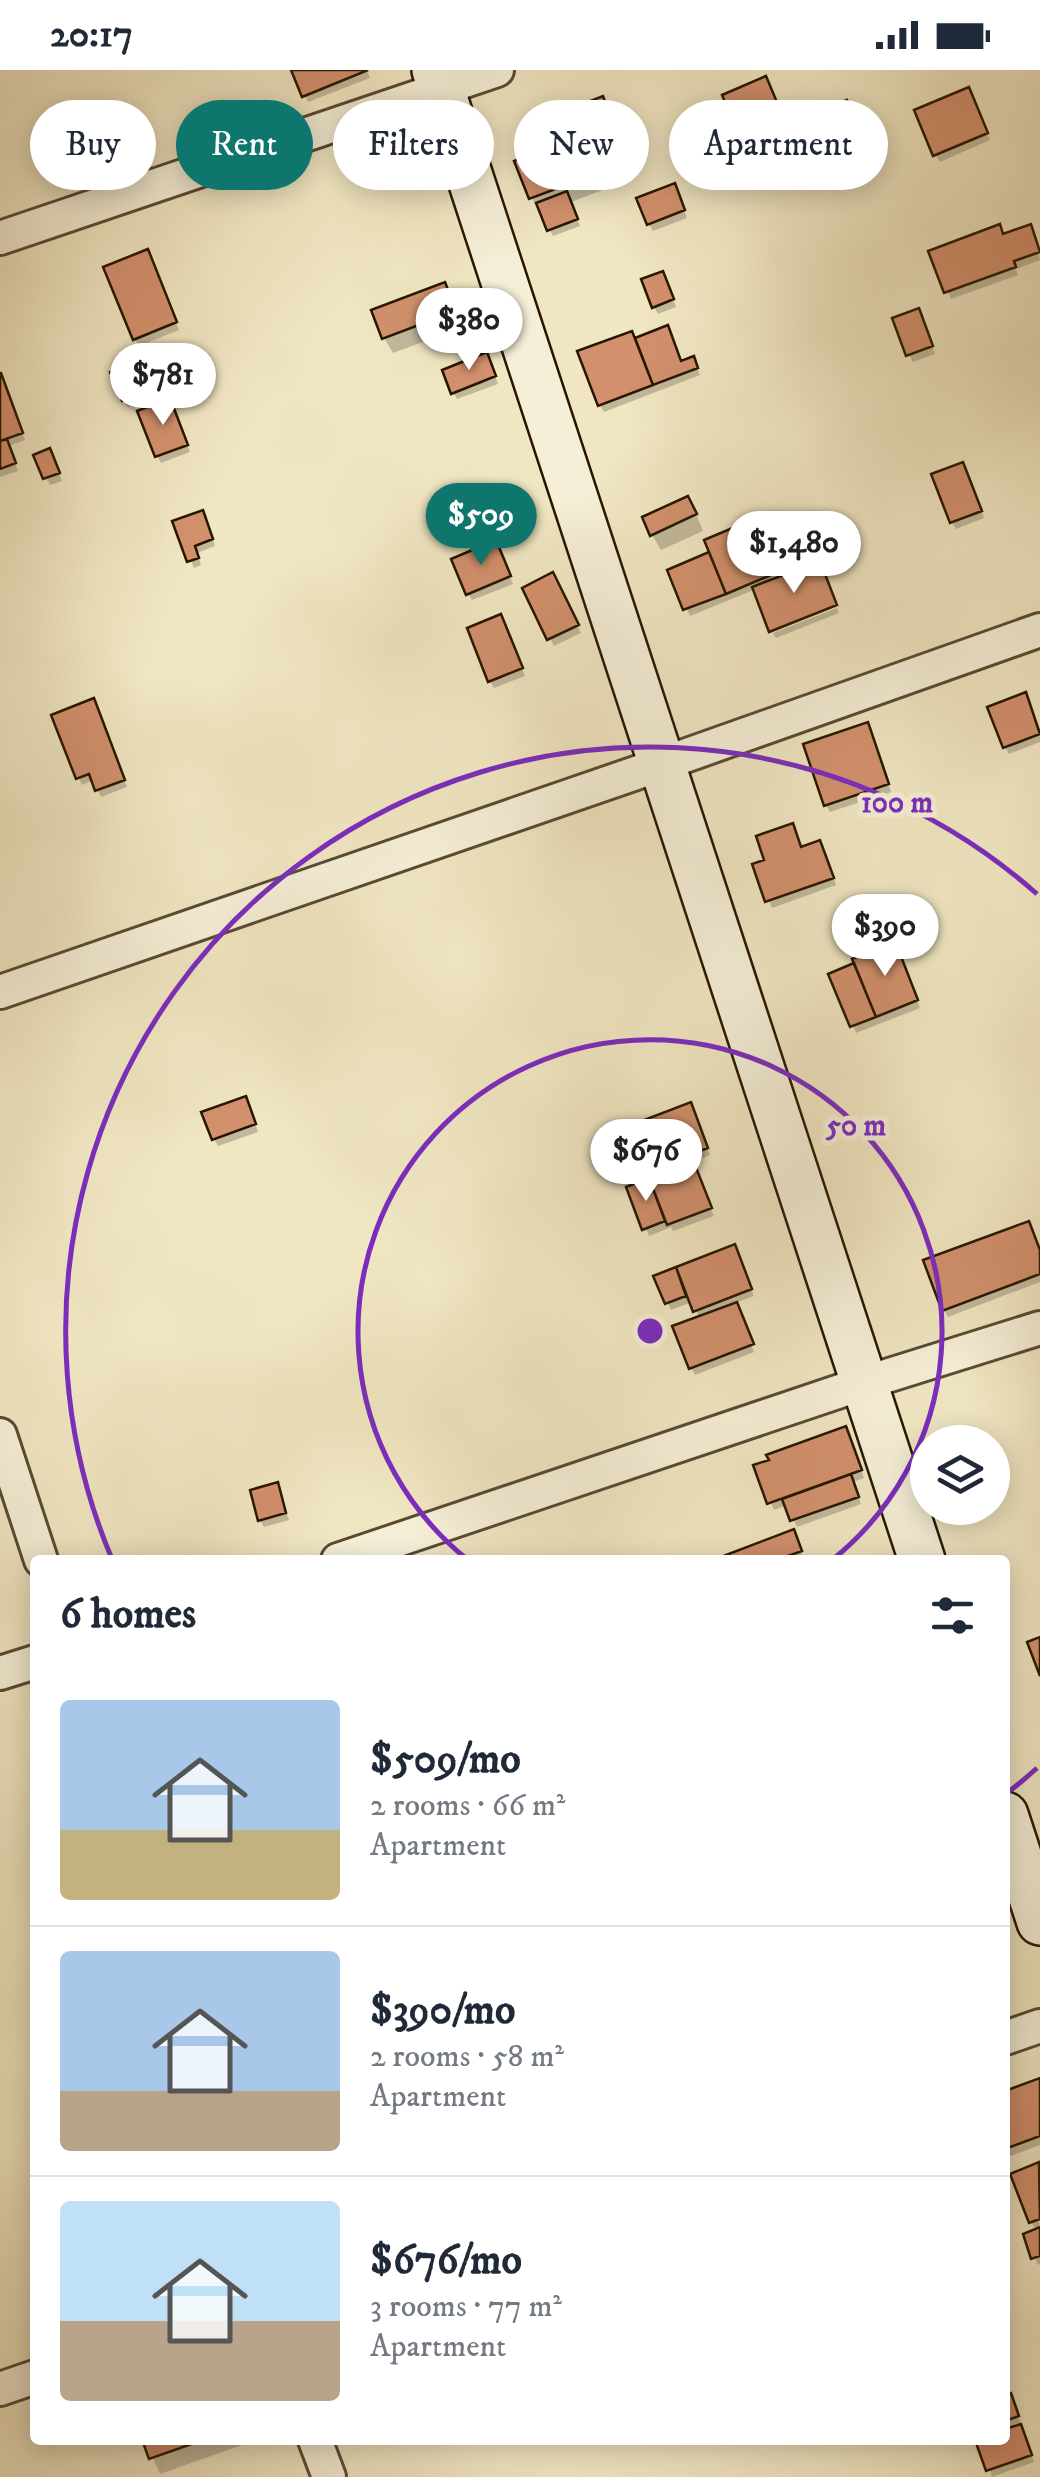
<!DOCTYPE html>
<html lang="en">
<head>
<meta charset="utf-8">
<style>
	:root { --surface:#fff; --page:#f6f6f7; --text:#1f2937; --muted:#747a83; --line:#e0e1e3; --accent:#0f766e }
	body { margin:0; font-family:"IM FELL DW Pica",serif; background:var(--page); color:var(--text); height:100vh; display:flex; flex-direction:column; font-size:38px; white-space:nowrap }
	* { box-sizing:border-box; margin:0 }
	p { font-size:32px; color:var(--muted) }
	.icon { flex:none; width:55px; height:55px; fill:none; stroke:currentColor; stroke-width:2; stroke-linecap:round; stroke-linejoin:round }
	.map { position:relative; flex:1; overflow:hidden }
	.sheet { position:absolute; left:30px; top:1485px; width:980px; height:890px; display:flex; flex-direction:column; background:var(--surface); border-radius:10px; box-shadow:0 5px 25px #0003 }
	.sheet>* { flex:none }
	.top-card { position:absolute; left:30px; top:30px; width:980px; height:90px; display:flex; gap:20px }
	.fabs { position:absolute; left:910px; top:1355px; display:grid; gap:20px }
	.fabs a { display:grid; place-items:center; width:100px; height:100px; border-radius:50%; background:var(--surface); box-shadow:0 5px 25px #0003; font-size:50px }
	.price { position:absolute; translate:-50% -85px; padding:0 22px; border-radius:35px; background:#fff; color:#222; font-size:32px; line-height:65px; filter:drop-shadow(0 2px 5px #0008) }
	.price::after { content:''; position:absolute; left:50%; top:60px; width:30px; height:22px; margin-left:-15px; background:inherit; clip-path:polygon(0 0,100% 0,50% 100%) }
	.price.on { background:var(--accent); color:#fff }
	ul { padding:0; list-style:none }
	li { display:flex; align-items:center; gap:30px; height:250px; padding:0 30px }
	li+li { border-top:2px solid var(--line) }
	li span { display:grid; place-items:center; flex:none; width:280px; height:200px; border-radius:10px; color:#555 }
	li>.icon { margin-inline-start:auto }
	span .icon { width:120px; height:120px; fill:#fffc; stroke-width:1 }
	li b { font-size:42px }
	h2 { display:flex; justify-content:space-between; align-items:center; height:120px; padding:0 30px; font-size:42px }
	.pill { padding:0 35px; border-radius:45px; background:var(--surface); box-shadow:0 5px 25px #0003; font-size:35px; line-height:90px }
	.pill.on { background:var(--accent); color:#fff }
	.status { display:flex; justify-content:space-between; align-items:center; height:70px; padding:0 50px; background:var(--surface); direction:ltr }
	.status svg { height:28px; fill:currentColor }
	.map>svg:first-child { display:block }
	.shadow { fill:#0003 }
	.building { fill:#d2906d; stroke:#261601; stroke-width:2.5 }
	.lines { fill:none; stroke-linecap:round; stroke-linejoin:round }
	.street-casing { stroke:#584a31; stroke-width:38 }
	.secondary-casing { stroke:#261601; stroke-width:50 }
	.street { stroke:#f5efd7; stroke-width:32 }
	.secondary { stroke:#f5efd7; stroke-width:45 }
	.ring { fill:none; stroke:#7b2cbf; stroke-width:5 }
	.centre { fill:#7b2cbf; stroke:#f5efd7; stroke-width:5 }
	.ring-label { font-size:30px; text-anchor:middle; font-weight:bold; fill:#7b2cbf; stroke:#f5efd7; stroke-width:10; stroke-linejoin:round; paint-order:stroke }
</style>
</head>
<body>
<div class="status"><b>20:17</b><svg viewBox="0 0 49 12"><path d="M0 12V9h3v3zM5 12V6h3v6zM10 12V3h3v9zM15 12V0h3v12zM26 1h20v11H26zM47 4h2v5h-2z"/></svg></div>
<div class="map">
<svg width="1040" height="2407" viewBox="0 0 1040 2407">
	<rect width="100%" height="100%" fill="#f0e6c2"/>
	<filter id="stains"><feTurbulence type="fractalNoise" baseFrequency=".002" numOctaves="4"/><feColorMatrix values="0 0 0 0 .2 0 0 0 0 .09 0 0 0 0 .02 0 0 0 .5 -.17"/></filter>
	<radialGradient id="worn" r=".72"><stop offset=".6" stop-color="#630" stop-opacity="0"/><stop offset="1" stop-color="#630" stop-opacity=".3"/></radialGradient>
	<path class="shadow" d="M294 0H367L370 8 308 32Z
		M768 16 781 45 741 62 725 26Z
		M972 27 990 70 940 92 936 85Z
		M606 36 621 76 593 87 608 118 571 132 580 156 553 166 532 128 518 92 578 69Z
		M850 40 868 88 831 101 810 47Z
		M678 124 687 148 653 161 649 154Z
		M1034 164 1040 190 1016 199 1018 205 951 229 931 182 1003 166Z
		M151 189 179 260 139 276 135 269Z
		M666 211 676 237 658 244 654 237Z
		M444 215 463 257 393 283 384 268Z
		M922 248 935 284 913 292 909 285Z
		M667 258 682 294 696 296 700 305 604 342 600 335 635 271Z
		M174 289 184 315 128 337 124 330Z
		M490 292 498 314 457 329 453 322Z
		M0 306 25 370 9 376 18 401 0 407Z
		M173 338 190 382 161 393 157 386Z
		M36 386 53 388 62 411 50 415Z
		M966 402 984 448 956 459 952 452Z
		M696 444 703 461 661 480 652 465Z
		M206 450 215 476 197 483 201 495 194 498 175 453Z
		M499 480 513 514 472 530 468 523Z
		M762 488 773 512 690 546 670 501Z
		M556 513 581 563 554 576 525 519Z
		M837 538 839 543 776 568 773 563Z
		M504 554 525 606 494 618 490 611Z
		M1029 632 1040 659V672L1009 684 1005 677Z
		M97 639 127 717 101 727 94 710 82 715 54 646Z
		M871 662 891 722 830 742 826 735Z
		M802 779 823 780 836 815 772 838 755 796Z
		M898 882 920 938 856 963 832 905Z
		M249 1036 258 1062 218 1076 214 1069Z
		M694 1042 710 1085 692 1093 714 1146 673 1161 671 1157 649 1166 629 1118 664 1104 659 1097Z
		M734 1177 754 1226 735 1233 754 1282 695 1305 691 1298 700 1249 692 1232 671 1240 657 1207Z
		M1040 1183V1212L948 1247 944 1240Z
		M849 1366 864 1408 853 1412 861 1434 797 1457 787 1435 774 1440 757 1397Z
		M277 1415 289 1450 264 1457 260 1450Z
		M797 1469 804 1489 800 1490H716Z
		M1040 2011V2075L1005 2088V2024Z
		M1038 2095 1040 2194 1038 2195 1026 2165 1037 2161 1031 2152Z
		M1005 2327 1014 2333 1034 2392 992 2407 983 2370H1005Z
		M145 2370H241L242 2375 160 2404Z"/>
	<path class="building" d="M291 0H368L302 27Z
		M766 6 779 37 735 56 722 25Z
		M969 17 988 63 933 86 914 40Z
		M603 26 619 69 580 83 564 41Z
		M847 30 866 80 825 95 807 46Z
		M575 68 584 90 596 86 601 102 529 129 514 91Z
		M675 113 685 140 647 155 636 128Z
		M567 121 578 149 547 161 536 133Z
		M1000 154 1003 164 1031 154 1040 182 1014 191 1016 197 944 223 928 181Z
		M148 179 177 252 133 270 103 197Z
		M663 201 674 229 652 238 641 209Z
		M445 212 456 241 382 269 371 240Z
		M919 238 933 276 906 286 892 248Z
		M668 255 681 291 694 286 698 298 653 315 635 268Z
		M632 261 653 315 598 336 577 281Z
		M171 279 182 308 122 331 110 302Z
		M487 282 496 306 451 324 442 300Z
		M1 303 23 363 0 371V303Z
		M170 328 188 375 155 387 137 341Z
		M7 369 16 393 0 399V371Z
		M50 378 60 403 43 409 33 385Z
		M963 392 982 441 950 453 931 404Z
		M688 426 697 444 650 466 642 447Z
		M203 440 213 469 195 476 199 488 187 492 172 451Z
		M735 457 746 483 760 478 771 505 726 524 704 470Z
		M496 470 511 506 466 525 451 489Z
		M709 482 726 524 683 540 667 500Z
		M820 491 837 535 769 562 752 517Z
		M553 502 579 555 547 570 522 518Z
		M501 544 523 598 488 612 467 558Z
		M1026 622 1040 664 1003 678 987 637Z
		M94 628 125 710 95 721 89 704 76 709 51 645Z
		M868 652 889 714 824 736 803 674Z
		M793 753 801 777 820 770 834 808 765 832 752 794 764 790 756 766Z
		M895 871 918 930 876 947 852 889Z
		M854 893 876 947 850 957 828 904Z
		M246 1026 256 1054 212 1070 201 1042Z
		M691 1032 708 1078 657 1098 639 1052Z
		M693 1090 712 1138 667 1155 649 1108Z
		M649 1108 665 1151 642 1160 626 1117Z
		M1029 1151 1040 1180V1204L942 1241 923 1190Z
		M735 1174 752 1219 693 1242 676 1197Z
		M676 1197 686 1226 665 1234 653 1206Z
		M737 1232 754 1274 689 1299 672 1256Z
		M846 1356 862 1400 767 1434 753 1395 769 1390 766 1385Z
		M851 1404 859 1427 790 1451 782 1429Z
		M278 1412 286 1443 258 1451 250 1420Z
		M794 1459 802 1481 777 1490H713Z
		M1040 1567V1606L1027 1572Z
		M1040 2008V2066L1005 2079V2021Z
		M1039 2092 1040 2149 1029 2153 1010 2104Z
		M1040 2157V2186L1031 2189 1023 2164Z
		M1011 2323 1019 2346 1005 2351V2325Z
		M1021 2354 1032 2385 986 2401 975 2370H1005V2359Z
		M142 2370H203L149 2389Z"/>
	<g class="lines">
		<defs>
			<path id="street" d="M0 168 497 0
				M0 922 662 694 1040 560
				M0 1365 41 1490
				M338 1490 864 1313 1040 1258
				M0 1603 35 1592
				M1005 1968 1040 1956
				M0 2319 35 2307
				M315 2370 329 2407"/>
			<path id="secondary" d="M435 0 922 1490
				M1005 1745 1040 1852"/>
		</defs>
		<use href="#street" class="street-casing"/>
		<use href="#secondary" class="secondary-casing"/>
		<use href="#street" class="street"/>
		<use href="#secondary" class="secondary"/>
	</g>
	<g class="ring">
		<path d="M468 1490A292 292 0 1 1 832 1490"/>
		<path d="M1037 1698A584 584 0 0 1 1006 1724M112 1489A584 584 0 0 1 1037 824"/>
	</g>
	<circle cx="650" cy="1261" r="15" class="centre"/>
	<g class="ring-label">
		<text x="897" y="742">100 m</text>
		<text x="856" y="1065">50 m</text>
	</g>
	<rect width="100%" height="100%" filter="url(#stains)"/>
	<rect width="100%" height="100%" fill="url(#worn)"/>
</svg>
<div class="fabs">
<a><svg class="icon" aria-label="layers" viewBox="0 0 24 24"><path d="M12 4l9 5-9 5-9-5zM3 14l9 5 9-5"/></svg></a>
</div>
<b class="price" style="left:469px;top:303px">$380</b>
<b class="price" style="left:163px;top:358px">$781</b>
<b class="price on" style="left:481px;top:498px">$509</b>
<b class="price" style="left:794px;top:526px">$1,480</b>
<b class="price" style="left:885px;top:909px">$390</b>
<b class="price" style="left:646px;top:1134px">$676</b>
<div class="top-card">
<a class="pill">Buy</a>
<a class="pill on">Rent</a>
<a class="pill">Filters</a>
<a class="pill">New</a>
<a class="pill">Apartment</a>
</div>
<section class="sheet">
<h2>6 homes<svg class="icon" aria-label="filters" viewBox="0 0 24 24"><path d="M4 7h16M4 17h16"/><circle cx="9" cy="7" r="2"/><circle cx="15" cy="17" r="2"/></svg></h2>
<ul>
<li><span style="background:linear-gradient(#a9c7e8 65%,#c2b280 0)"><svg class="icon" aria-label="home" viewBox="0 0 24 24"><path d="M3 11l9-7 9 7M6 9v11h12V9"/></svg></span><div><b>$509/mo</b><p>2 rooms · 66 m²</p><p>Apartment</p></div></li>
<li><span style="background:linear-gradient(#a9c7e8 70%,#b9a48a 0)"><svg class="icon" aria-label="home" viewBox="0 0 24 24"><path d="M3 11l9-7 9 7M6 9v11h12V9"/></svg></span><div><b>$390/mo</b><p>2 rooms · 58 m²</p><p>Apartment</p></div></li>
<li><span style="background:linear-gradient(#bfe0f5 60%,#b9a48a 0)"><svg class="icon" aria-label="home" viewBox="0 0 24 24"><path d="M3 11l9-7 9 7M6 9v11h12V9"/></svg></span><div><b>$676/mo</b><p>3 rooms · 77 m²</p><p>Apartment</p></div></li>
</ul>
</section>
</div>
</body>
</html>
